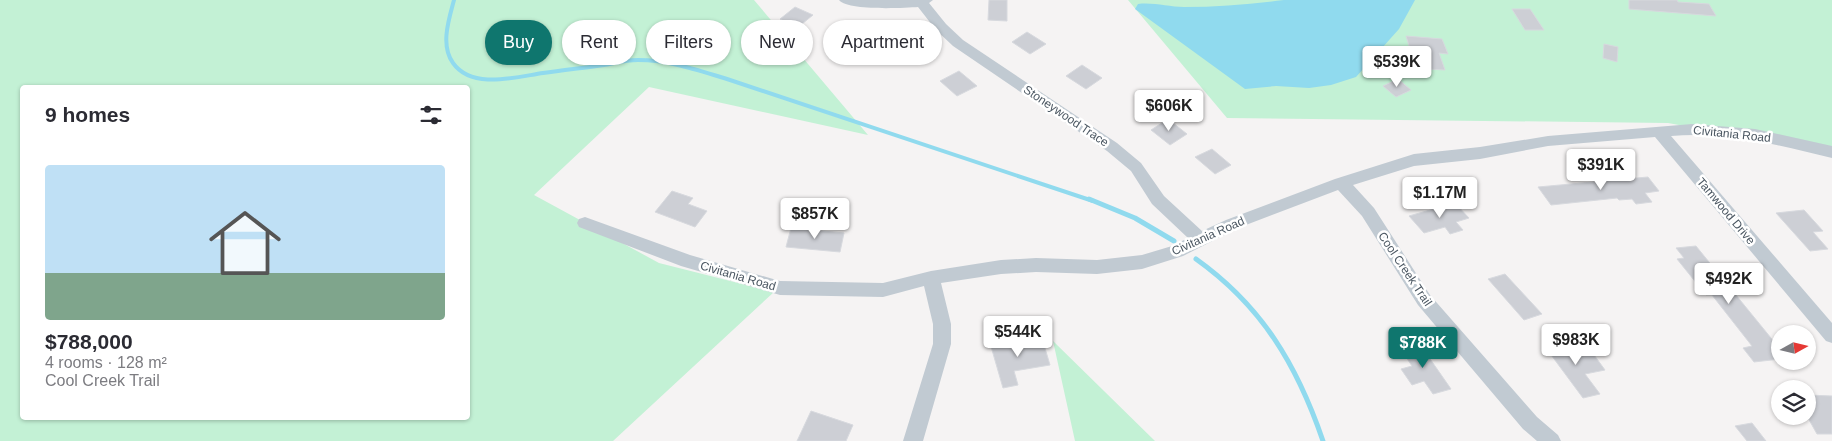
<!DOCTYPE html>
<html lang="en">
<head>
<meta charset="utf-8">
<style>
	:root { --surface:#fff; --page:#f7f7f7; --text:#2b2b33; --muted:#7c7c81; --accent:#0f766e }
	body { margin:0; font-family:Helvetica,sans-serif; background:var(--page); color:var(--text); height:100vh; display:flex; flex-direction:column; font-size:19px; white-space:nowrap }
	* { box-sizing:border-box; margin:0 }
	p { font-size:16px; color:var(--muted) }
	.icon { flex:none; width:28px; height:28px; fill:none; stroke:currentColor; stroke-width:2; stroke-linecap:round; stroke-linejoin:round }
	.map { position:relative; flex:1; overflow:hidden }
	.side { position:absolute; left:20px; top:85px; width:450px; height:335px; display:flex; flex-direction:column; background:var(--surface); border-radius:5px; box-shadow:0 1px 4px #0004 }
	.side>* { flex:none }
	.hud { position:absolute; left:485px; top:20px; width:475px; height:45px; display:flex; gap:10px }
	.needle { width:32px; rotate:82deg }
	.controls { position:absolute; left:1771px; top:325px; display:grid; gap:10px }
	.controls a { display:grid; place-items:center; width:45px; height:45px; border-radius:50%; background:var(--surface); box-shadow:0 1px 4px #0004; font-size:25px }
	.price { position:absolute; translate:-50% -42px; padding:0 11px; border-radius:5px; background:#fff; color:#222; font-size:16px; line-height:32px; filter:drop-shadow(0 1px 2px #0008) }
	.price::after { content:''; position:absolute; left:50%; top:30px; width:15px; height:11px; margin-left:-8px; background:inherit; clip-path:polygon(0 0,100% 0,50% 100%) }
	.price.on { background:var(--accent); color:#fff }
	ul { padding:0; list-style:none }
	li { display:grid; align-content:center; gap:10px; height:265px; padding:0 25px }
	li span { display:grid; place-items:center; height:155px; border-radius:5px; color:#555 }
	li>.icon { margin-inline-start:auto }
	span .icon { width:90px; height:90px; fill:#fffc; stroke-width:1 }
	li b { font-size:21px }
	h2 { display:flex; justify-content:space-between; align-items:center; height:60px; padding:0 25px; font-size:21px }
	.pill { padding:0 18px; border-radius:22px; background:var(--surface); box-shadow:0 1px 4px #0004; font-size:18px; line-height:45px }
	.pill.on { background:var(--accent); color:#fff }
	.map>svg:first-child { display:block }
	.green { fill:#c3f1d5; fill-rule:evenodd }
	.water { fill:#90daee }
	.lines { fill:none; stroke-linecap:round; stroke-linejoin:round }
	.stream-far1 { stroke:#90daee; stroke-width:4 }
	.stream { stroke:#90daee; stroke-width:5 }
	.building { fill:#cdcfd5; stroke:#d7d9de }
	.minor { fill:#c1cad2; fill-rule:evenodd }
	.labels { text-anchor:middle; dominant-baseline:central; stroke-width:5; stroke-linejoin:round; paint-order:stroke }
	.street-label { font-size:12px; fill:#4a5661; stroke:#fff }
</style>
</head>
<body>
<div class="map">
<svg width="1832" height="441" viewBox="0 0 1832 441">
	<rect width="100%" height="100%" fill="#f5f3f3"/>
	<path class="green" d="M0 0H754L868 135 649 87 534 195 659 263 774 292 613 441H0ZM22 88H468V418H22Z
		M1128 0H1832V153L1668 123 1227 118Z
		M1053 341 1155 441H1075Z"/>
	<path class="water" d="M1284 0H1415L1399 29 1356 77 1331 85 1309 88 1276 86 1245 89 1135 9 1138 4C1153 2 1169 7 1184 7 1218 7 1251 4 1284 0Z"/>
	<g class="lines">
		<path class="stream-far1" d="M454 0C449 19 440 45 453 63 472 90 516 77 543 73 563 70 583 68 604 65 615 63 626 60 638 60 668 60 698 70 727 79L1093 201"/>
		<path class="stream" d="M1089 199 1135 218 1174 241
			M1196 259C1262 306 1297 365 1323 441"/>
	</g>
	<path class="building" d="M989 0H1007V21L988 20Z
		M1629 0H1677L1678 2 1709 4 1716 16 1629 9Z
		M795 7 813 15 797 28 780 19Z
		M1512 9H1530L1544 30H1525Z
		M839 24 865 29 859 42 833 38Z
		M1027 32 1046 44 1030 54 1012 42Z
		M910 36 921 49 902 55 892 42Z
		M1406 36 1442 39 1448 54 1439 53 1445 70 1428 69 1423 52H1411Z
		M1604 44 1618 47 1617 62 1603 58Z
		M1082 65 1102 78 1086 89 1066 76Z
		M959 71 977 86 957 96 940 81Z
		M1398 79 1411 90 1396 97 1383 86Z
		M1168 119 1187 134 1170 145 1151 130Z
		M1212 149 1231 165 1215 174 1195 157Z
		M1648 177 1659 191 1645 193 1652 202 1636 204 1632 199 1619 200 1617 198 1551 205 1538 187Z
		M672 191 693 198 688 204 707 211 695 227 655 212Z
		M1455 203 1469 218 1456 222 1463 230 1450 234 1445 227 1424 233 1409 216Z
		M1804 210 1823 231 1813 232 1828 249 1810 251 1776 213Z
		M791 228 844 233 840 252 786 247Z
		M1696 246 1780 349V359L1754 362 1743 348 1752 346 1712 295H1706L1677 259 1684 258 1676 248Z
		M1505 274 1542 314 1524 320 1488 279Z
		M1024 337 1025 341 1042 338 1050 365 1014 371 1018 385 1003 388 990 343Z
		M1563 340 1573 352 1589 348 1605 370 1585 374 1600 394 1583 398 1543 344Z
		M1419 343 1451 389 1433 394 1424 381 1412 385 1401 369 1412 366 1400 348Z
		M1808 395 1832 396V434H1817L1808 418Z
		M811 411 853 425 846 441H797Z
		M1752 423 1766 441H1747L1735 426Z"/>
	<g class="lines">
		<path class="minor" d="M839 0H933L929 3 946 24 963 40 1117 143 1141 163 1164 196 1202 231 1226 220 1335 179 1414 154 1480 147 1548 136 1692 124 1755 129 1832 146V158C1779 145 1726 131 1671 136L1832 323V343L1826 341 1655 137 1548 146 1480 159 1414 166 1353 185 1374 208 1430 295 1537 417 1558 435 1561 441H1537L1523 429 1418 305 1362 216 1338 190 1238 228 1183 256 1142 269 1097 274 1036 272 1001 274 941 283 951 324V344L923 441H903L933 344V324L924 286 883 297 780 295 681 266 579 227 577 223 579 219 585 217 690 255 780 281 883 283 931 271 1001 260 1036 258 1097 260 1142 255 1172 246 1188 238 1152 204 1131 171 1107 151 953 46 936 30 918 7C903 8 848 11 839 0Z"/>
	</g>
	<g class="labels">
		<g class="street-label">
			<text transform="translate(1066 116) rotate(34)">Stoneywood Trace</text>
			<text transform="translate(1732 134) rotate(6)">Civitania Road</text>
			<text transform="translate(1726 211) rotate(50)">Tamwood Drive</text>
			<text transform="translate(1208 236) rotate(-24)">Civitania Road</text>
			<text transform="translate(1405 269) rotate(56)">Cool Creek Trail</text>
			<text transform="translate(738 276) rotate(16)">Civitania Road</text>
		</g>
	</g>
</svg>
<div class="controls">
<a><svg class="needle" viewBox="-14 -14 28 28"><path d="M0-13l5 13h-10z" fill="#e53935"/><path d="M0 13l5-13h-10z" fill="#7c7c81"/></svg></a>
<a><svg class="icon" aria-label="layers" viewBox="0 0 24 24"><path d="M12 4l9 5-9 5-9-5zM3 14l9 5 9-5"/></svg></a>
</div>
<b class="price" style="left:1397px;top:88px">$539K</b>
<b class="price" style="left:1169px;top:132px">$606K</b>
<b class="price" style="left:1601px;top:191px">$391K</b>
<b class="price" style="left:1440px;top:219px">$1.17M</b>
<b class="price" style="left:815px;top:240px">$857K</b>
<b class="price" style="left:1729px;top:305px">$492K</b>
<b class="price" style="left:1018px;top:358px">$544K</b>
<b class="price" style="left:1576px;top:366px">$983K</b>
<b class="price on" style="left:1423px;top:369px">$788K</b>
<div class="hud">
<a class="pill on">Buy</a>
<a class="pill">Rent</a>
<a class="pill">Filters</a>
<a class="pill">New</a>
<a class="pill">Apartment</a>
</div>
<section class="side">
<h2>9 homes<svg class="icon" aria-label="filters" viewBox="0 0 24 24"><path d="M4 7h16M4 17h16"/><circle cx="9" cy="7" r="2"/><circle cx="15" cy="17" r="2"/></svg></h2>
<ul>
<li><span style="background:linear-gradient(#bfe0f5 70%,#7fa58c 0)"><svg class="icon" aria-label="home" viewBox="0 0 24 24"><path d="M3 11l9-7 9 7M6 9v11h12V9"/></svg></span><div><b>$788,000</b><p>4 rooms · 128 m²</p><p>Cool Creek Trail</p></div></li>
</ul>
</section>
</div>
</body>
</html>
